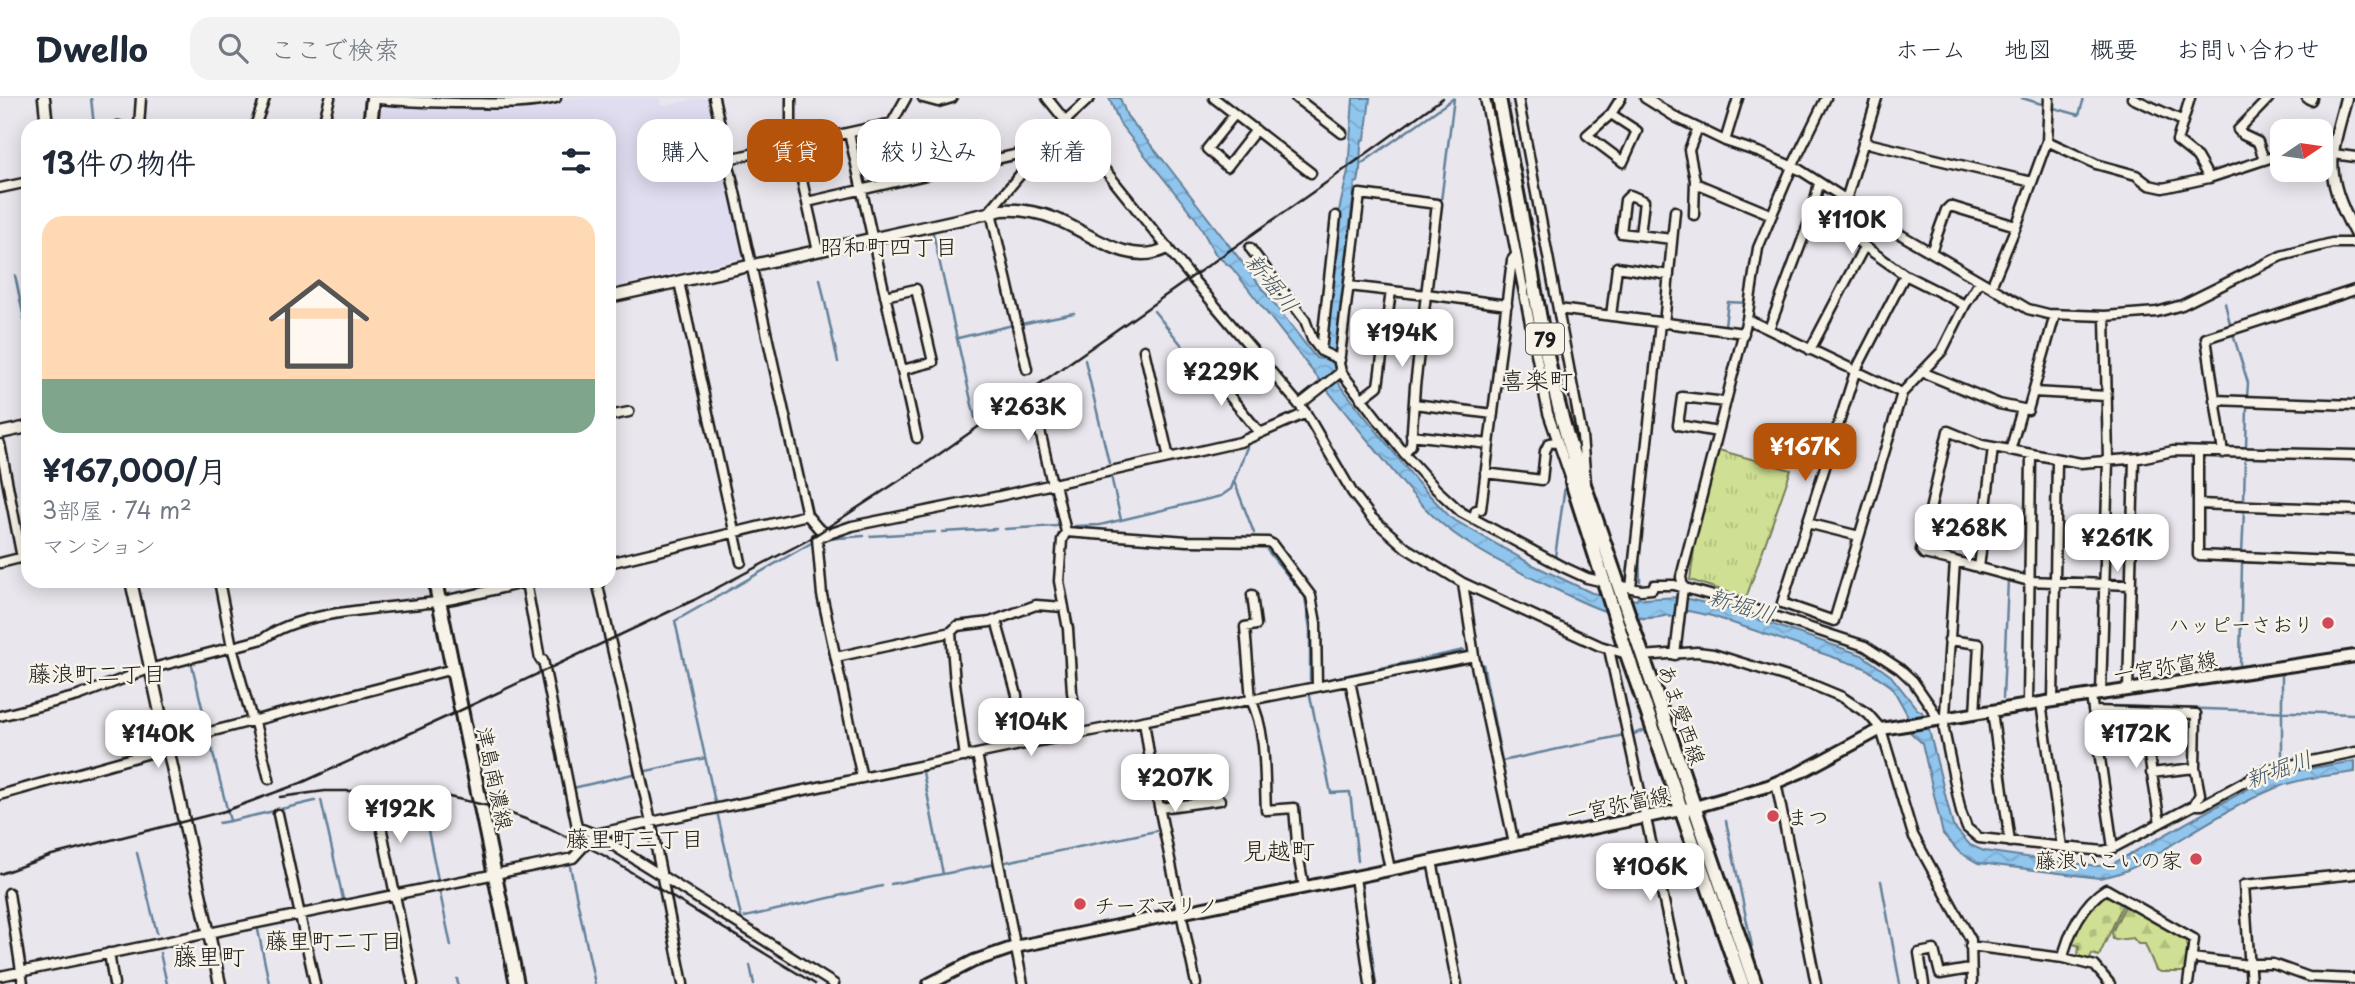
<!DOCTYPE html>
<html lang="ja">
<head>
<meta charset="utf-8">
<style>
	:root { --surface:#fff; --page:#f2f2f3; --text:#1f2937; --muted:#747a83; --line:#e0e1e3; --accent:#b45309 }
	body { margin:0; font-family:"Playpen Sans","Klee One",sans-serif; background:var(--page); color:var(--text); height:100vh; display:flex; flex-direction:column; font-size:26px; white-space:nowrap }
	* { box-sizing:border-box; margin:0 }
	p { font-size:23px; color:var(--muted) }
	.icon { flex:none; width:38px; height:38px; fill:none; stroke:currentColor; stroke-width:2; stroke-linecap:round; stroke-linejoin:round }
	.map { position:relative; flex:1; overflow:hidden }
	.details { position:absolute; left:21px; top:21px; width:595px; height:469px; display:flex; flex-direction:column; background:var(--surface); border-radius:21px; box-shadow:0 4px 18px #0003 }
	.details>* { flex:none }
	.banner { position:absolute; left:637px; top:21px; width:665px; height:63px; display:flex; gap:14px }
	.needle { width:46px; rotate:77deg }
	.tools { position:absolute; left:2270px; top:21px; display:grid; gap:14px }
	.tools a { display:grid; place-items:center; width:63px; height:63px; border-radius:14px; background:var(--surface); box-shadow:0 4px 18px #0003; font-size:35px }
	.price { position:absolute; translate:-50% -60px; padding:0 16px; border-radius:14px; background:#fff; color:#222; font-size:23px; line-height:46px; filter:drop-shadow(0 2px 4px #0008) }
	.price::after { content:''; position:absolute; left:50%; top:42px; width:21px; height:16px; margin-left:-10px; background:inherit; clip-path:polygon(0 0,100% 0,50% 100%) }
	.price.active { background:var(--accent); color:#fff }
	ul { padding:0; list-style:none }
	li { display:grid; align-content:center; gap:14px; height:371px; padding:0 21px }
	li span { display:grid; place-items:center; height:217px; border-radius:21px; color:#555 }
	li>.icon { margin-inline-start:auto }
	span .icon { width:126px; height:126px; fill:#fffc; stroke-width:1 }
	li b { font-size:30px }
	h2 { display:flex; justify-content:space-between; align-items:center; height:84px; padding:0 21px; font-size:30px }
	.chip { padding:0 24px; border-radius:21px; background:var(--surface); box-shadow:0 4px 18px #0003; font-size:24px; line-height:63px }
	.chip.active { background:var(--accent); color:#fff }
	header { display:flex; align-items:center; gap:42px; box-sizing:border-box; height:98px; padding:0 35px; background:var(--surface); border-bottom:2px solid var(--line) }
	header strong { font-size:33px }
	nav { display:flex; gap:38px; margin-inline-start:auto; font-size:24px }
	.search { width:490px; height:63px; background:var(--page); display:flex; align-items:center; gap:18px; box-sizing:border-box; padding:0 24px; border-radius:21px; color:var(--muted); font-size:26px }
	.map>svg:first-child { display:block }
	.built { fill:#e1ddf1 }
	.grass { fill:url(#grass-tufts); stroke:#767e58; stroke-width:2 }
	.forest { fill:url(#forest-firs); stroke:#767e58; stroke-width:2 }
	.cemetery { fill:url(#cemetery-stones); stroke:#767e58; stroke-width:2 }
	.water { fill:url(#water-waves); stroke:#62819a; stroke-width:2 }
	.lines { fill:none; stroke-linecap:round; stroke-linejoin:round }
	.stream { stroke:#62819a; stroke-width:2.5 }
	.minor-casing { stroke:#1c1c1c; stroke-width:13 }
	.tertiary-casing { stroke:#1c1c1c; stroke-width:15 }
	.secondary-casing { stroke:#1c1c1c; stroke-width:16 }
	.primary-casing { stroke:#1c1c1c; stroke-width:18 }
	.minor { stroke:#f7f3e8; stroke-width:8 }
	.tertiary { stroke:#f7f3e8; stroke-width:10 }
	.secondary { stroke:#f7f3e8; stroke-width:10 }
	.primary { stroke:#f7f3e8; stroke-width:12 }
	.rail { stroke:#1c1c1c; stroke-width:2.5 }
	.primary-bridge-casing { stroke:#1c1c1c; stroke-width:18; stroke-linecap:butt }
	.primary-bridge { stroke:#f7f3e8; stroke-width:12 }
	.poi-dot { fill:#d1495b; stroke:#f7f3e8; stroke-width:2.5 }
	.labels { text-anchor:middle; dominant-baseline:central; stroke-width:5; stroke-linejoin:round; paint-order:stroke }
	.shield { fill:#f7f3e8; stroke:#5e5c59; stroke-width:2 }
	.shield-label { font-size:19px; font-weight:bold; fill:#1c1c1c }
	.poi-label { font-size:21px; fill:#1c1c1c; stroke:#f7f3e8; text-anchor:end }
	.street-label { font-size:21px; fill:#1c1c1c; stroke:#f7f3e8 }
	.neighbourhood-label { font-size:23px; fill:#1c1c1c; stroke:#f7f3e8 }
	.water-label { font-size:23px; font-style:italic; fill:#455766; stroke:#f7f3e8 }
	.quarter-label { font-size:24px; fill:#1c1c1c; stroke:#f7f3e8 }
</style>
</head>
<body>
<header>
<strong>Dwello</strong>
<div class="search"><svg class="icon" aria-label="search" viewBox="0 0 24 24"><circle cx="10" cy="10" r="6"/><path d="M15 15l6 6"/></svg>ここで検索</div>
<nav><a>ホーム</a><a>地図</a><a>概要</a><a>お問い合わせ</a></nav>
</header>
<div class="map">
<svg width="2355" height="886" viewBox="0 0 2355 886">
	<defs>
		<pattern id="grass-tufts" width="24" height="20" patternUnits="userSpaceOnUse" patternTransform="scale(1.75)"><rect width="24" height="20" fill="#cfe094"/><path d="M3 7l-1-3M5 7V3M7 7l1-3M15 17l-1-3M17 17v-4M19 17l1-3" fill="none" stroke="#b1c07f"/></pattern>
		<pattern id="forest-firs" width="22" height="20" patternUnits="userSpaceOnUse" patternTransform="scale(1.75)"><rect width="22" height="20" fill="#cfe094"/><path d="M5 1l3.5 6h-7zM16 11l3.5 6h-7z" fill="#b1c07f"/></pattern>
		<pattern id="cemetery-stones" width="16" height="16" patternUnits="userSpaceOnUse" patternTransform="scale(1.75)"><rect width="16" height="16" fill="#cfe094"/><path d="M2 7V4a2 2 0 0 1 4 0v3zM10 15v-3a2 2 0 0 1 4 0v3z" fill="#b1c07f"/></pattern>
		<pattern id="water-waves" width="16" height="10" patternUnits="userSpaceOnUse" patternTransform="scale(1.75)"><rect width="16" height="10" fill="#90c5ee"/><path d="M0 5q4-4 8 0t8 0" fill="none" stroke="#7ca9cc"/></pattern>
	</defs>
	<rect width="100%" height="100%" fill="#eae6ed"/>
	<filter id="ink" filterUnits="userSpaceOnUse"><feTurbulence type="fractalNoise" baseFrequency=".0143" numOctaves="2"/><feDisplacementMap in="SourceGraphic" scale="14" xChannelSelector="R" yChannelSelector="G"/><feConvolveMatrix kernelMatrix="1 2 1 2 8 2 1 2 1" color-interpolation-filters="sRGB"/></filter>
	<g filter="url(#ink)">
		<path class="built" d="M569 0H659L661 8 699 0H711L747 159 609 190V28H381L382 10 385 7 483 10 521 8Z"/>
		<path class="grass" d="M1715 351 1791 372 1746 500 1690 482 1697 428Z"/>
		<path class="forest" d="M2126 806 2187 841 2190 846 2186 874H2160L2156 872 2145 846H2138L2133 840 2116 842 2113 841 2112 834Z"/>
		<path class="cemetery" d="M2108 795 2124 804 2099 858 2092 856 2089 862 2078 858 2079 848 2068 844 2094 800Z"/>
		<path class="water" d="M1109 0H1120L1127 18 1164 63 1316 260 1322 261 1324 259 1338 117 1348 73 1353 0H1370L1365 41 1362 42C1359 56 1362 70 1358 84L1355 85 1334 260 1335 277 1340 287 1418 385 1451 420 1533 467 1592 495 1637 502 1638 499 1642 501 1680 499 1722 509 1723 507 1727 508V511L1862 557 1891 578 1917 611 1922 614 1929 632 1953 728 1970 747 1984 753 2047 762 2098 768 2112 766 2262 683 2289 674 2355 663V674C2327 678 2297 680 2271 692 2240 705 2210 723 2181 741 2155 757 2130 776 2099 780L1987 766 1978 765 1959 754 1943 736 1922 645 1911 635 1907 616 1892 589 1865 570 1712 518 1688 513 1674 515 1675 518 1669 519 1668 517C1629 528 1591 509 1557 492 1518 473 1475 454 1442 426 1415 403 1393 373 1371 346 1323 288 1278 229 1232 170L1216 157 1196 121 1120 26Z"/>
		<g class="lines">
			<path class="stream" d="M91 0 94 28
				M2022 0 2045 7
				M2054 10 2079 17 2084 0
				M2341 53 2355 55
				M1361 66 1454 0
				M1441 103 1454 0
				M933 135 975 320
				M15 177 28 240
				M820 181 838 264
				M2225 205 2230 226
				M1154 213 1250 331
				M1021 226 1074 215
				M1725 227 1728 204 1747 205
				M2233 236 2248 285 2247 299
				M958 240 1013 227
				M1085 262 1109 365
				M2246 351 2247 309
				M1111 378 1121 422
				M1234 383 1254 435
				M2244 403 2245 361
				M1075 428 1100 427 1221 398 1231 391 1247 349
				M1005 431 1057 428
				M942 434 996 431
				M870 438 935 434
				M825 441 864 438
				M1267 452 1305 499 1310 531V582
				M1639 452 1640 483
				M2242 456 2244 413
				M1555 459 1565 388
				M1483 566 1502 663 1624 637
				M192 567 206 626
				M2240 567 2242 465
				M1330 581 1464 552
				M1310 598 1331 695 1350 694 1358 763
				M2003 600 2008 481
				M2114 608 2354 616
				M1633 636 1643 633
				M210 643 230 723 219 725
				M2282 662V576
				M642 674 705 660
				M923 674 943 776
				M573 690 637 675
				M321 702 343 801
				M422 703 438 782
				M715 704 675 523 813 444
				M281 711 315 703
				M718 718 742 823
				M230 723 274 713
				M1726 723 1752 848
				M137 755 157 835
				M1006 764 1156 733
				M570 768 595 886
				M1881 783 1900 886
				M891 786 995 766
				M1362 790 1364 806
				M440 795 451 848
				M745 819 882 788
				M1367 823 1376 886
				M258 832 269 885
				M160 855 167 886
				M750 867 754 886
				M457 881 458 886"/>
			<defs>
				<path id="minor" d="M372 0C400 4 430 4 459 5 491 5 525 8 556 0
					M714 0 807 417 818 430 826 435
					M791 0V34L818 153
					M923 0 938 4 952 0
					M1047 0 1191 179 1306 315 1352 394 1371 419 1406 450 1463 485 1600 548 1627 556
					M1214 0 1311 75
					M1296 0 1342 35
					M1485 0 1548 315 1570 379
					M1518 0 1582 338 1586 385
					M1645 0 1677 20 1725 43 1761 55 1800 72 1903 138 1991 189 2028 211 2048 216 2105 218 2157 214 2182 207 2281 158 2332 145H2355
					M2132 0 2183 23
					M2190 0 2177 43 2197 59 2209 80
					M2307 0 2311 2 2312 0
					M1235 16 1207 51 1227 69 1256 32
					M1611 16 1637 33 1623 64 1587 37 1611 16 1621 0
					M324 22 330 0
					M117 28H119
					M139 28 141 0
					M255 28 265 0
					M849 35 917 340
					M1725 43 1738 0
					M2047 43 2096 66 2136 77 2149 87 2163 90 2209 80 2282 56
					M1863 44 2032 84
					M2320 54 2355 59
					M728 61 892 25 906 0
					M2264 62 2258 44 2243 37 2238 32 2269 0
					M1695 85 1772 117
					M0 90 28 84
					M1846 102 1877 0
					M807 104 1027 54 1036 58
					M991 114 1027 271
					M988 115 1066 22 1090 0
					M1694 117 1695 82 1689 52 1698 30
					M1811 119 1857 143 1905 177 1965 207
					M1640 137 1644 103 1630 97 1625 102 1621 135 1672 141
					M1250 150 1305 222 1312 241 1321 253 1340 262
					M1931 154 1946 112 1950 108 2016 128
					M1905 177 1855 274 1782 505 1834 523 1902 295 1942 253 1965 207 1980 183
					M679 184 741 464
					M1349 188 1426 197
					M1991 189 2017 126 2047 43 2049 0
					M1426 196 1507 207
					M885 198 916 191 933 264 902 272
					M1558 211 1744 235
					M1611 218 1617 169 1669 177
					M1747 221 1758 150 1792 69 1826 0
					M1664 226 1675 113
					M1769 231 1811 119 1819 85
					M1144 252 1169 360
					M1810 252 1864 149
					M1321 253 1336 118
					M1204 267 1260 335
					M1922 274 1999 306 2028 312 2055 217
					M2033 294 2106 298
					M1032 297 1052 386
					M1361 301 1378 288 1391 193
					M2214 302 2355 307
					M1414 306 1493 316
					M1299 307 1341 274
					M609 318 629 314
					M1718 334 1678 327 1682 299 1726 304
					M1411 337 1489 346
					M0 346 22 460
					M2010 353 2022 311
					M1404 355 1411 347 1415 288 1437 106 1360 96 1339 265 1341 274 1404 355 1436 391 1461 414 1561 468 1587 480 1604 484
					M2198 355V457L2355 464
					M2223 355 2206 240 2355 192
					M1485 375 1542 382 1545 353 1549 345 1557 344
					M1055 386 1066 434 1062 442 1059 483 1068 531 1072 594 1079 636
					M2198 406 2355 412
					M1473 421 1476 412 1481 411 1512 162 1516 157
					M1807 425 1859 438
					M1066 434 1187 443 1268 444 1272 446 1311 498 1316 525 1317 589
					M1955 463 2029 483 2131 487
					M0 465 28 458
					M609 465 807 417
					M1979 470 1993 349
					M219 483 232 549 252 622
					M597 483 651 724 683 886
					M526 484 540 561 543 562 577 729 595 736 834 886
					M1463 485 1474 558 1514 746
					M1618 487 1641 492 1652 491 1654 487H1674L1710 497 1865 548 1900 571 1913 583 1931 609 1938 621
					M1631 490 1660 225
					M1252 497 1256 527 1245 529 1251 602C1267 634 1264 677 1266 712L1294 710 1298 756 1304 789
					M996 522 1017 597 1020 647
					M951 534 955 586 965 659
					M1949 542 1979 546 1975 616
					M1609 551 1682 886
					M1675 557 1683 489 1681 479 1747 221 1902 295
					M1642 558 1697 554 1713 556 1813 587 1842 599 1868 616 1881 631 1913 737 1971 842 1972 886
					M836 559 951 534 957 528 990 524 1036 507 1064 509
					M1350 583 1390 771
					M2128 592 2134 361
					M2101 596 2108 363 2105 218
					M2091 598 2113 750
					M2053 603 2057 362
					M2041 605 2062 749
					M2028 607 2031 357
					M1992 613 2010 744
					M2093 613 2196 616 2195 670 2200 696 2194 707 2113 750 2103 753 1979 740 1967 730 1961 714 1944 632 1955 463 1924 456 1921 452 1948 333 1982 347 2081 365 2140 360 2173 353 2355 357
					M2142 615 2160 725
					M0 618 78 598 149 571 263 541C302 511 387 511 436 504 468 499 500 490 532 483
					M254 621 269 681
					M1144 623 1152 675 1196 886
					M167 645 453 571
					M977 656 1023 886
					M2151 675 2195 670
					M862 680 822 497 817 440 852 428 995 399 1240 344 1306 315
					M1776 684 1816 886
					M0 697 168 650
					M376 703 413 886
					M2194 707H2202L2266 672 2355 654
					M1160 710 1220 702
					M278 716 315 886
					M1432 763 1457 886
					M1355 779 1370 886
					M9 795 23 886
					M1970 848 2063 860 2095 868 2110 886
					M109 855 114 886
					M2063 860C2068 835 2084 804 2106 791L2194 841 2188 886
					M2192 860 2249 867
					M2249 866H2273L2309 879 2355 881
					M0 878 573 760 595 736 651 724 1020 647 1474 558
					M1924 886 1919 855 1934 852 1940 876 1970 871
					M2251 886 2244 787 2355 776"/>
				<path id="tertiary" d="M44 0 47 28
					M2346 0C2342 18 2335 37 2333 55 2329 83 2342 111 2355 135
					M609 199 1002 112C1021 111 1038 114 1056 121 1090 135 1130 170 1167 150
					M0 335 28 329
					M131 483 220 886"/>
				<path id="secondary" d="M929 886 974 863 1015 849 1695 709 1768 688 1801 674 1881 631 2053 603 2355 558"/>
				<path id="primary" d="M370 28 373 0
					M1522 121C1539 212 1551 306 1586 392L1755 886
					M1573 365 1572 384 1627 556 1742 886
					M435 483 517 886"/>
			</defs>
			<use href="#minor" class="minor-casing"/>
			<use href="#tertiary" class="tertiary-casing"/>
			<use href="#secondary" class="secondary-casing"/>
			<use href="#primary" class="primary-casing"/>
			<use href="#minor" class="minor"/>
			<use href="#tertiary" class="tertiary"/>
			<use href="#secondary" class="secondary"/>
			<use href="#primary" class="primary"/>
			<path class="rail" d="M280 699 325 693H375L436 696 493 709 547 729 603 757 815 886
				M222 714 301 685 457 614 694 502 808 442 931 362 1330 82 1443 0
				M0 776 52 757 229 712"/>
			<defs>
				<path id="primary-bridge" d="M1499 0 1522 121"/>
			</defs>
			<use href="#primary-bridge" class="primary-bridge-casing"/>
			<use href="#primary-bridge" class="primary-bridge"/>
		</g>
	</g>
	<g class="poi-dot">
		<circle cx="2328" cy="525" r="7"/>
		<circle cx="1773" cy="718" r="7"/>
		<circle cx="2196" cy="761" r="7"/>
		<circle cx="1080" cy="806" r="7"/>
	</g>
	<g class="labels">
		<rect class="shield" x="1526" y="225.5" width="38" height="31" rx="5"/>
		<g class="shield-label">
			<text x="1545" y="241">79</text>
		</g>
		<g class="poi-label">
			<text x="2314" y="525">ハッピーさおり</text>
			<text x="1787" y="718" text-anchor="start">まつ</text>
			<text x="2182" y="761">藤浪いこいの家</text>
			<text x="1094" y="806" text-anchor="start">チーズマリノ</text>
		</g>
		<g class="street-label">
			<text transform="translate(2165 567) rotate(-9)">一宮弥富線</text>
			<text transform="translate(1683 616) rotate(71)">あま愛西線</text>
			<text transform="translate(496 680) rotate(78)">津島南濃線</text>
			<text transform="translate(1618 705) rotate(-12)">一宮弥富線</text>
		</g>
		<g class="neighbourhood-label">
			<text x="889" y="147">昭和町四丁目</text>
			<text x="97" y="574">藤浪町二丁目</text>
			<text x="635" y="739">藤里町三丁目</text>
			<text x="334" y="841">藤里町二丁目</text>
		</g>
		<g class="water-label">
			<text transform="translate(1273 184) rotate(51)">新堀川</text>
			<text transform="translate(1742 506) rotate(17)">新堀川</text>
			<text transform="translate(2278 670) rotate(-19)">新堀川</text>
		</g>
		<g class="quarter-label">
			<text x="1537" y="281">喜楽町</text>
			<text x="1279" y="751">見越町</text>
			<text x="209" y="857">藤里町</text>
		</g>
	</g>
</svg>
<div class="tools">
<a><svg class="needle" viewBox="-14 -14 28 28"><path d="M0-13l5 13h-10z" fill="#e53935"/><path d="M0 13l5-13h-10z" fill="#747a83"/></svg></a>
</div>
<b class="price" style="left:1852px;top:158px">¥110K</b>
<b class="price" style="left:1402px;top:271px">¥194K</b>
<b class="price" style="left:1221px;top:310px">¥229K</b>
<b class="price" style="left:1028px;top:345px">¥263K</b>
<b class="price active" style="left:1805px;top:385px">¥167K</b>
<b class="price" style="left:1969px;top:466px">¥268K</b>
<b class="price" style="left:2117px;top:476px">¥261K</b>
<b class="price" style="left:1031px;top:660px">¥104K</b>
<b class="price" style="left:158px;top:672px">¥140K</b>
<b class="price" style="left:2136px;top:672px">¥172K</b>
<b class="price" style="left:1175px;top:716px">¥207K</b>
<b class="price" style="left:400px;top:747px">¥192K</b>
<b class="price" style="left:1650px;top:805px">¥106K</b>
<div class="banner">
<a class="chip">購入</a>
<a class="chip active">賃貸</a>
<a class="chip">絞り込み</a>
<a class="chip">新着</a>
</div>
<section class="details">
<h2>13件の物件<svg class="icon" aria-label="filters" viewBox="0 0 24 24"><path d="M4 7h16M4 17h16"/><circle cx="9" cy="7" r="2"/><circle cx="15" cy="17" r="2"/></svg></h2>
<ul>
<li><span style="background:linear-gradient(#ffd9b3 75%,#7fa58c 0)"><svg class="icon" aria-label="home" viewBox="0 0 24 24"><path d="M3 11l9-7 9 7M6 9v11h12V9"/></svg></span><div><b>¥167,000/月</b><p>3部屋 · 74 m²</p><p>マンション</p></div></li>
</ul>
</section>
</div>
</body>
</html>
